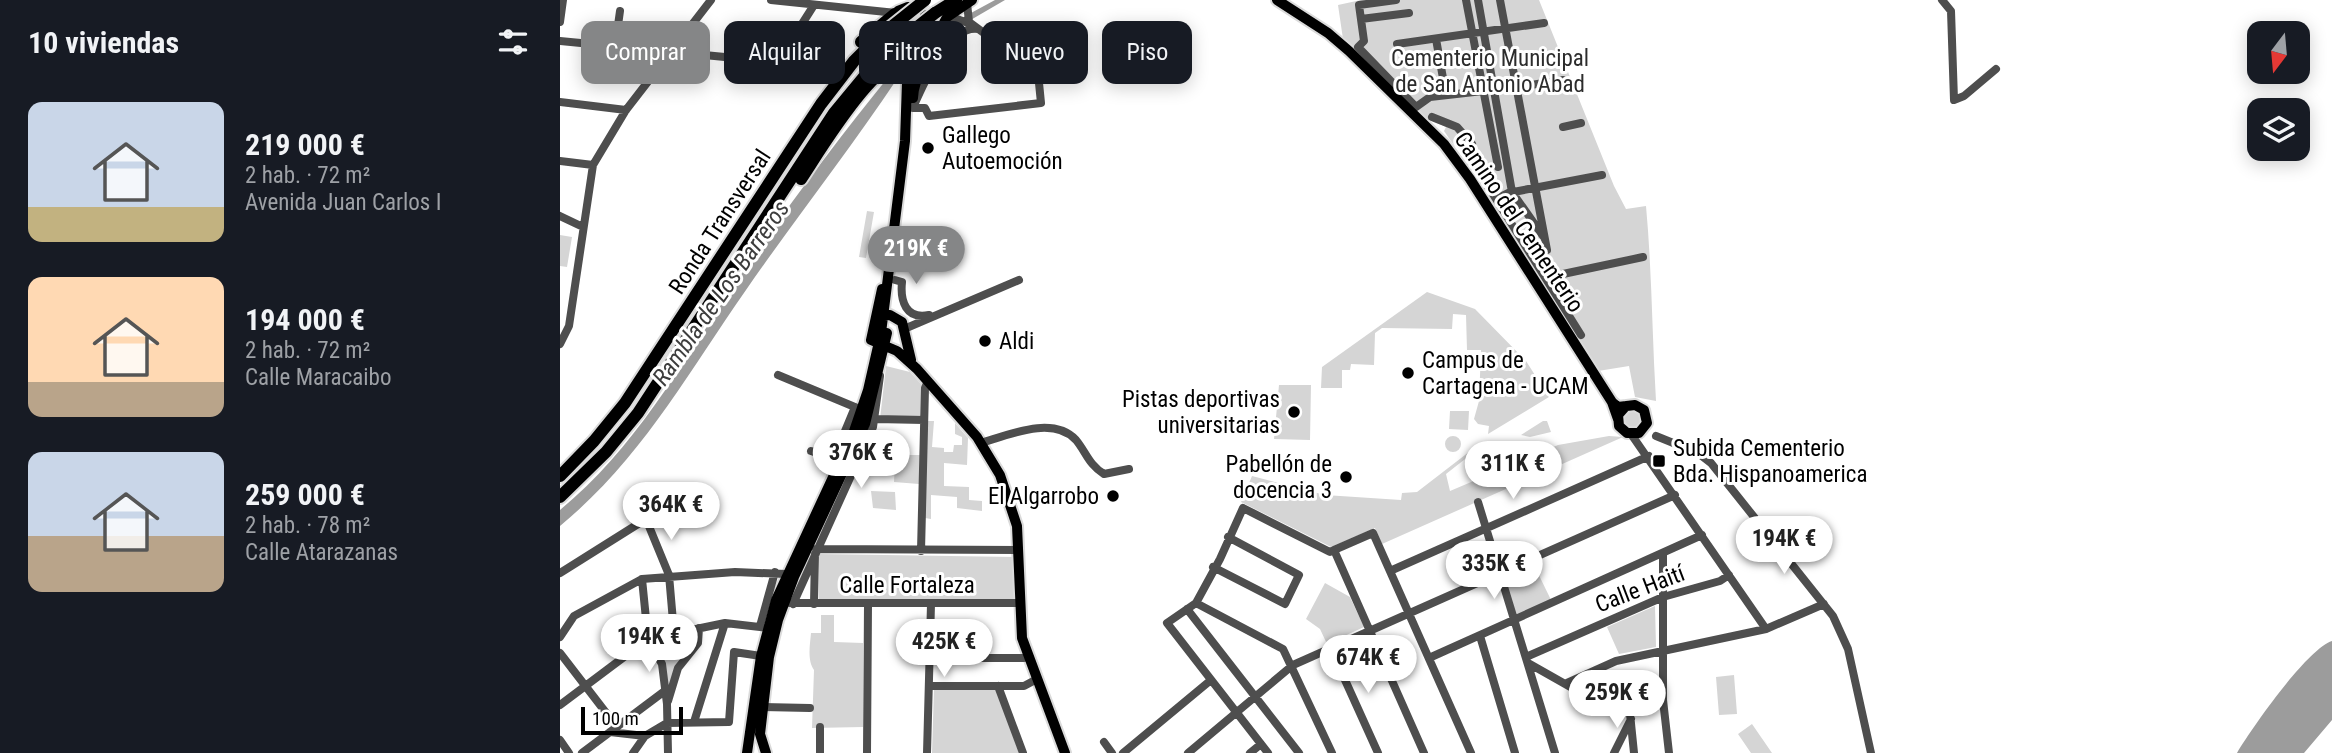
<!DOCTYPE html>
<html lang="es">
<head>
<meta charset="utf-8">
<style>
	:root { --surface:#171b24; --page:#20242c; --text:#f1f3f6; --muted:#9ea1a6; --accent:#858687 }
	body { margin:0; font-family:"Roboto Condensed",sans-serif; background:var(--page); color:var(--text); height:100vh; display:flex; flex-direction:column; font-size:26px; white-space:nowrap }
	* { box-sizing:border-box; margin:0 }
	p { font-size:23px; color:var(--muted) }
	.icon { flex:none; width:38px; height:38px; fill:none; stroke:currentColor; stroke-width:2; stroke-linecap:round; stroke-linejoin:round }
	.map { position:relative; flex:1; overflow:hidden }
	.panel { display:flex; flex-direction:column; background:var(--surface); width:560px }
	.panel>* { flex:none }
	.guide { position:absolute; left:21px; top:21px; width:665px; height:63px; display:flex; gap:14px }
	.needle { width:46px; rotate:196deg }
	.buttons { position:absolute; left:1687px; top:21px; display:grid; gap:14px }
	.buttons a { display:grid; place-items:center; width:63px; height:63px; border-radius:14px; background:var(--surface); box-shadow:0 4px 18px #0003; font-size:35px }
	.scale { position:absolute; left:21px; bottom:18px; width:102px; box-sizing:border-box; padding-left:7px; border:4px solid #000; border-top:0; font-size:19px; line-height:24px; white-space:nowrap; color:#000; -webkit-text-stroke:5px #fff; paint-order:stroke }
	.price { position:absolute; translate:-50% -60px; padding:0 16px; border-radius:24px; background:#fff; color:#222; font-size:23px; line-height:46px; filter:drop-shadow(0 2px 4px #0008) }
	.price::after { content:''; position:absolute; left:50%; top:42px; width:21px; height:16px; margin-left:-10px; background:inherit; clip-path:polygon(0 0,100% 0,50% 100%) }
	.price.active { background:var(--accent); color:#fff }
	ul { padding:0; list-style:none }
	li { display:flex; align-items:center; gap:21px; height:175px; padding:0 28px }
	li span { display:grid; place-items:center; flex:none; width:196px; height:140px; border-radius:14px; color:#555 }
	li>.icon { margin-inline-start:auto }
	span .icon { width:84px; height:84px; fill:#fffc; stroke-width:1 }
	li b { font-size:30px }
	h2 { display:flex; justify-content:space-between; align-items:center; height:84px; padding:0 28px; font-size:30px }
	.pill { padding:0 24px; border-radius:14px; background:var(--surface); box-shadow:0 4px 18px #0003; font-size:24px; line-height:63px }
	.pill.active { background:var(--accent); color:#fff }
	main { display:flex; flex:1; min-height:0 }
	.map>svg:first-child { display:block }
	.green { fill:#d5d5d5 }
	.water { fill:#9c9c9c }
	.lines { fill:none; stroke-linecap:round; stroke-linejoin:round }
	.major-casing { stroke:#dbdbdb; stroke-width:14 }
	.highway-casing { stroke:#dbdbdb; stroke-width:16 }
	.minor { stroke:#4e4e4e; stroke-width:8 }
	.major { stroke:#000; stroke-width:10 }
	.highway { stroke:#000; stroke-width:12 }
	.highway-bridge-casing { stroke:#dbdbdb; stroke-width:16; stroke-linecap:butt }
	.highway-bridge { stroke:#000; stroke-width:12 }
	.poi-dot { fill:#000; stroke:#fff; stroke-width:2.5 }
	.labels { text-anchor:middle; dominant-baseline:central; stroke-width:6; stroke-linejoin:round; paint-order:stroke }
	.park-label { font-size:23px; fill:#2c2c2c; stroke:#fff }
	.poi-label { font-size:23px; fill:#000; stroke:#fff; text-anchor:start }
	.street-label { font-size:23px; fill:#000; stroke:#fff }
	.water-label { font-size:24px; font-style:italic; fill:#3d3d3d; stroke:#fff }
</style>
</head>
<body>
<main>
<section class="panel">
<h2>10 viviendas<svg class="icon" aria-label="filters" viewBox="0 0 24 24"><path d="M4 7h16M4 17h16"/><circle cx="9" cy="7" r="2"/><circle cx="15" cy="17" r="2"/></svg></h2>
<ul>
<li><span style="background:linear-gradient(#c9d6e8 75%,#c2b280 0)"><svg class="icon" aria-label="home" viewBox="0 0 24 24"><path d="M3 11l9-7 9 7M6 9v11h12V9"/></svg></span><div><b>219 000 €</b><p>2 hab. · 72 m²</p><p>Avenida Juan Carlos I</p></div></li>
<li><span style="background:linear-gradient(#ffd9b3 75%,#b9a48a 0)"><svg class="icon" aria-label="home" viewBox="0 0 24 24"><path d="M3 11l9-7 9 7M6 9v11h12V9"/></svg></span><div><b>194 000 €</b><p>2 hab. · 72 m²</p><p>Calle Maracaibo</p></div></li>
<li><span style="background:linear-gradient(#c9d6e8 60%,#b9a48a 0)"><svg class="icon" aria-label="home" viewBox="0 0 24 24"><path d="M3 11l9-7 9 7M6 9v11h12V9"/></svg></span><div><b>259 000 €</b><p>2 hab. · 78 m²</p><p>Calle Atarazanas</p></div></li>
</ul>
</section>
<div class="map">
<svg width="1772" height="753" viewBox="0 0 1772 753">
	<rect width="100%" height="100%" fill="#fff"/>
	<path class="green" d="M801 0H979L1054 186 1066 209 1086 206C1092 271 1092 335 1096 401L1075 397 1069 366 1038 371 903 159 910 149 902 141 895 147 884 131 886 127 855 113 783 39 778 5Z
		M354 14C372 23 366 43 361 59L350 64 338 58 333 45 336 23Z
		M307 211 314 212 306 258 299 257Z
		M0 235 12 237 7 267 0 266Z
		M867 292 915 309 966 361 989 397 928 434 929 426 918 424 914 419 919 401 921 350H907L906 315 893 314 892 329 822 328 815 333 814 365 791 364 790 370H782V388H761L762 367Z
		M326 366 350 372 362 385 361 420 320 419Z
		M719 385H751L750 440 714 439Z
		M1078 406 1085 427 1064 431 1062 409Z
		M890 411H909L908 430 889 429Z
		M367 421H374L372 447 384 448V452H393L394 445H402V437L395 434V423L408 438 407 465 384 463V486L409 487V500L422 501V511L397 508V497L371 495V519L365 518Z
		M983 421H987L991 432 970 437 961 435Z
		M1049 436 1063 437 822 544 815 528 771 547 681 502 692 476 765 495 841 500 842 493 857 492 918 445H923L886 474 890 491 998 445Z
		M885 444a8 8 0 1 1 16 0a8 8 0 1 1-16 0Z
		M945 447 954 448V452L922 466 920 462Z
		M348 455H360L359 484 334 482 335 463H344V457Z
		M311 491 335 492 336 510 313 508Z
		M259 554 456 557 457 599H259Z
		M974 565 991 600 954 618 942 580Z
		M765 583 790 597 804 627 767 644 760 629 746 619Z
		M1095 606 1096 647 1059 654 1047 627Z
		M261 615H274V642L303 643V727L252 728 254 670C247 660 250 645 251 633H261Z
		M129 634 135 640 108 692 96 644Z
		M1174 675 1177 714 1159 715 1156 677Z
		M374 689H436L459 753H372Z
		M1192 724 1212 753H1191L1178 734Z"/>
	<path class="water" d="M435 0H445L390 32 387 26Z
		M330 75 337 79C289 151 235 219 186 290 126 376 81 459 0 526V510C74 449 120 367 172 288 221 215 274 144 330 75Z
		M1772 641V720L1744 753H1677C1692 728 1747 649 1772 641Z"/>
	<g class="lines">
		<defs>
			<path id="major" d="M717 0 768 33 789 51 884 144 910 179 1052 402 1058 419
				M373 43 387 17 412 0
				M353 98C354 67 384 47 365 15
				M322 289 311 340 337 351 357 369 417 437 440 475 457 526 462 638 505 753
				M319 316 330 315 342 322 351 360
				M1052 402 1058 407 1075 405 1084 410 1087 423 1079 433H1067L1059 426 1058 415 1066 406
				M187 753 201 656 216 600 293 434 308 390 321 333 345 141 347 82 331 57 329 46 330 26 338 11 348 7 359 9
				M206 753 200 734 209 657 218 620 234 577 305 424 327 333"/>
			<path id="highway" d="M375 13 396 0
				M301 42 335 14
				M241 179C256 157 312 62 338 66
				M0 476 34 441 65 403 261 104 294 61 315 40
				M0 497 46 452 78 413 274 113 322 55"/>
		</defs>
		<use href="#major" class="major-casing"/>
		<use href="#highway" class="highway-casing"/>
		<path class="minor" d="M211 0 336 13
			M836 0 799 5 804 41 798 47 856 107 870 97 923 91
			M906 0 938 167
			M918 0 952 192 983 236
			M940 0 987 250
			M1382 0 1391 11 1394 100 1404 96 1436 69
			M801 19 849 13
			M0 22 3 0
			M384 22 397 19 411 24
			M876 39 886 95
			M0 41 175 58 221 57 254 5
			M837 44 984 23
			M53 61 60 11
			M944 89 1003 80
			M0 102 66 110
			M355 103C365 81 389 25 418 29
			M353 108H365L369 116 481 103 478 73 409 22 407 3
			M872 117 897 127 912 144
			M1003 127 1021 123
			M911 159 1021 335
			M0 161 33 165
			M936 199 948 193 1042 175
			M0 216 23 227
			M1003 274 1083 257
			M335 280 342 282C340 301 346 320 369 315
			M344 329 459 280
			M0 344 9 326 33 165 66 110 151 0
			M218 375 302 410
			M316 419 364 420
			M1071 434 1206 629
			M1096 436 1138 453 1151 463 1273 616 1288 649 1311 753
			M421 443C448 435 493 415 516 440 526 452 529 465 544 474L569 469
			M251 451 275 459
			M273 460 295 407
			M918 502 995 753
			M256 549 459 550
			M774 550 813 533 911 753
			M774 550 864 753
			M361 551 365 388 368 381
			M1103 555V700L1109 753
			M653 567 725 604 739 575 668 537
			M830 571 1089 456
			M0 573 86 519 109 575 114 633
			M82 579 88 639 102 664 107 704 108 753
			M230 603H461
			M636 603 723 649 772 753
			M233 604 313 427 320 376
			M254 604 255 554
			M627 609 739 753
			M200 626 215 572
			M920 636 955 753
			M0 637 14 616 82 579 175 572 226 574
			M771 649 818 753
			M0 653 57 727
			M966 657 1103 597 1160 581 1169 575
			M370 658H464L468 654
			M869 658 1142 535
			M968 663 1044 706 1103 700
			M1007 683 1056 661 1206 629 1264 604
			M369 686H464L477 679
			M438 686 463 753
			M108 701 118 668 138 643 139 628
			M1069 704 1074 753
			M0 705 88 639 165 623 208 628
			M203 707 250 708
			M134 722 165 623
			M50 732 85 736 107 723 169 722 174 652 201 656
			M0 740 9 753
			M544 742 552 753
			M22 753 106 690
			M73 753 85 736
			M260 753V727
			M307 753 308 604
			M367 753 371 604
			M563 753 651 680
			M628 753 733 665 1115 495
			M690 753 701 744
			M708 753 607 623 636 603 660 559 683 508 770 552 774 550
			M1054 753 1071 719"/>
		<use href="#major" class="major"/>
		<use href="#highway" class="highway"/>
		<defs>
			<path id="highway-bridge" d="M315 40 365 0
				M322 55 375 13"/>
		</defs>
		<use href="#highway-bridge" class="highway-bridge-casing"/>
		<use href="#highway-bridge" class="highway-bridge"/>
	</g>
	<g class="poi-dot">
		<circle cx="368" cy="148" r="7"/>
		<circle cx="425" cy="341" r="7"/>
		<circle cx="848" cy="373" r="7"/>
		<circle cx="734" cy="412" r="7"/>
		<rect x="1092" y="454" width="14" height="14" rx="3.5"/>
		<circle cx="786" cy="477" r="7"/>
		<circle cx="553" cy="496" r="7"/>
	</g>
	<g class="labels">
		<g class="park-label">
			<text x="930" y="58">Cementerio Municipal<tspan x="930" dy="26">de San Antonio Abad</tspan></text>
		</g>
		<g class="poi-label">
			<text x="382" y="135">Gallego<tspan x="382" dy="26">Autoemoción</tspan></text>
			<text x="439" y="341">Aldi</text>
			<text x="862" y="360">Campus de<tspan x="862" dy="26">Cartagena - UCAM</tspan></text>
			<text x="720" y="399" text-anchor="end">Pistas deportivas<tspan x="720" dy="26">universitarias</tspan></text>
			<text x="1113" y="448">Subida Cementerio<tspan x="1113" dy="26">Bda. Hispanoamerica</tspan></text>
			<text x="772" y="464" text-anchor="end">Pabellón de<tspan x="772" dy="26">docencia 3</tspan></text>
			<text x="539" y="496" text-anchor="end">El Algarrobo</text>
		</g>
		<g class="street-label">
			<text transform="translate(160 222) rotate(-57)">Ronda Transversal</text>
			<text transform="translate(959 222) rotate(56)">Camino del Cementerio</text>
			<text x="347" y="585">Calle Fortaleza</text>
			<text transform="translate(1080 589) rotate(-21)">Calle Haití</text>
		</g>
		<g class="water-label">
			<text transform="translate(161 293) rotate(-55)">Rambla de Los Barreros</text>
		</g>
	</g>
</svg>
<div class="buttons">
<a><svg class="needle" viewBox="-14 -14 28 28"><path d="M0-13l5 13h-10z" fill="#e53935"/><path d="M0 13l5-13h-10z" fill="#9ea1a6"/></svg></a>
<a><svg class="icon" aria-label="layers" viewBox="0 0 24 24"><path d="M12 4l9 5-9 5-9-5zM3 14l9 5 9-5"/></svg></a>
</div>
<div class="scale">100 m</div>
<b class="price active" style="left:356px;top:286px">219K €</b>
<b class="price" style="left:301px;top:490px">376K €</b>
<b class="price" style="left:953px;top:501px">311K €</b>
<b class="price" style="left:111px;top:542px">364K €</b>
<b class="price" style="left:1224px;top:576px">194K €</b>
<b class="price" style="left:934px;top:601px">335K €</b>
<b class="price" style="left:89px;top:674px">194K €</b>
<b class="price" style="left:384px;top:679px">425K €</b>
<b class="price" style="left:808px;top:695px">674K €</b>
<b class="price" style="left:1057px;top:730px">259K €</b>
<div class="guide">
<a class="pill active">Comprar</a>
<a class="pill">Alquilar</a>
<a class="pill">Filtros</a>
<a class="pill">Nuevo</a>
<a class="pill">Piso</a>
</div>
</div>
</main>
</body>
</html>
